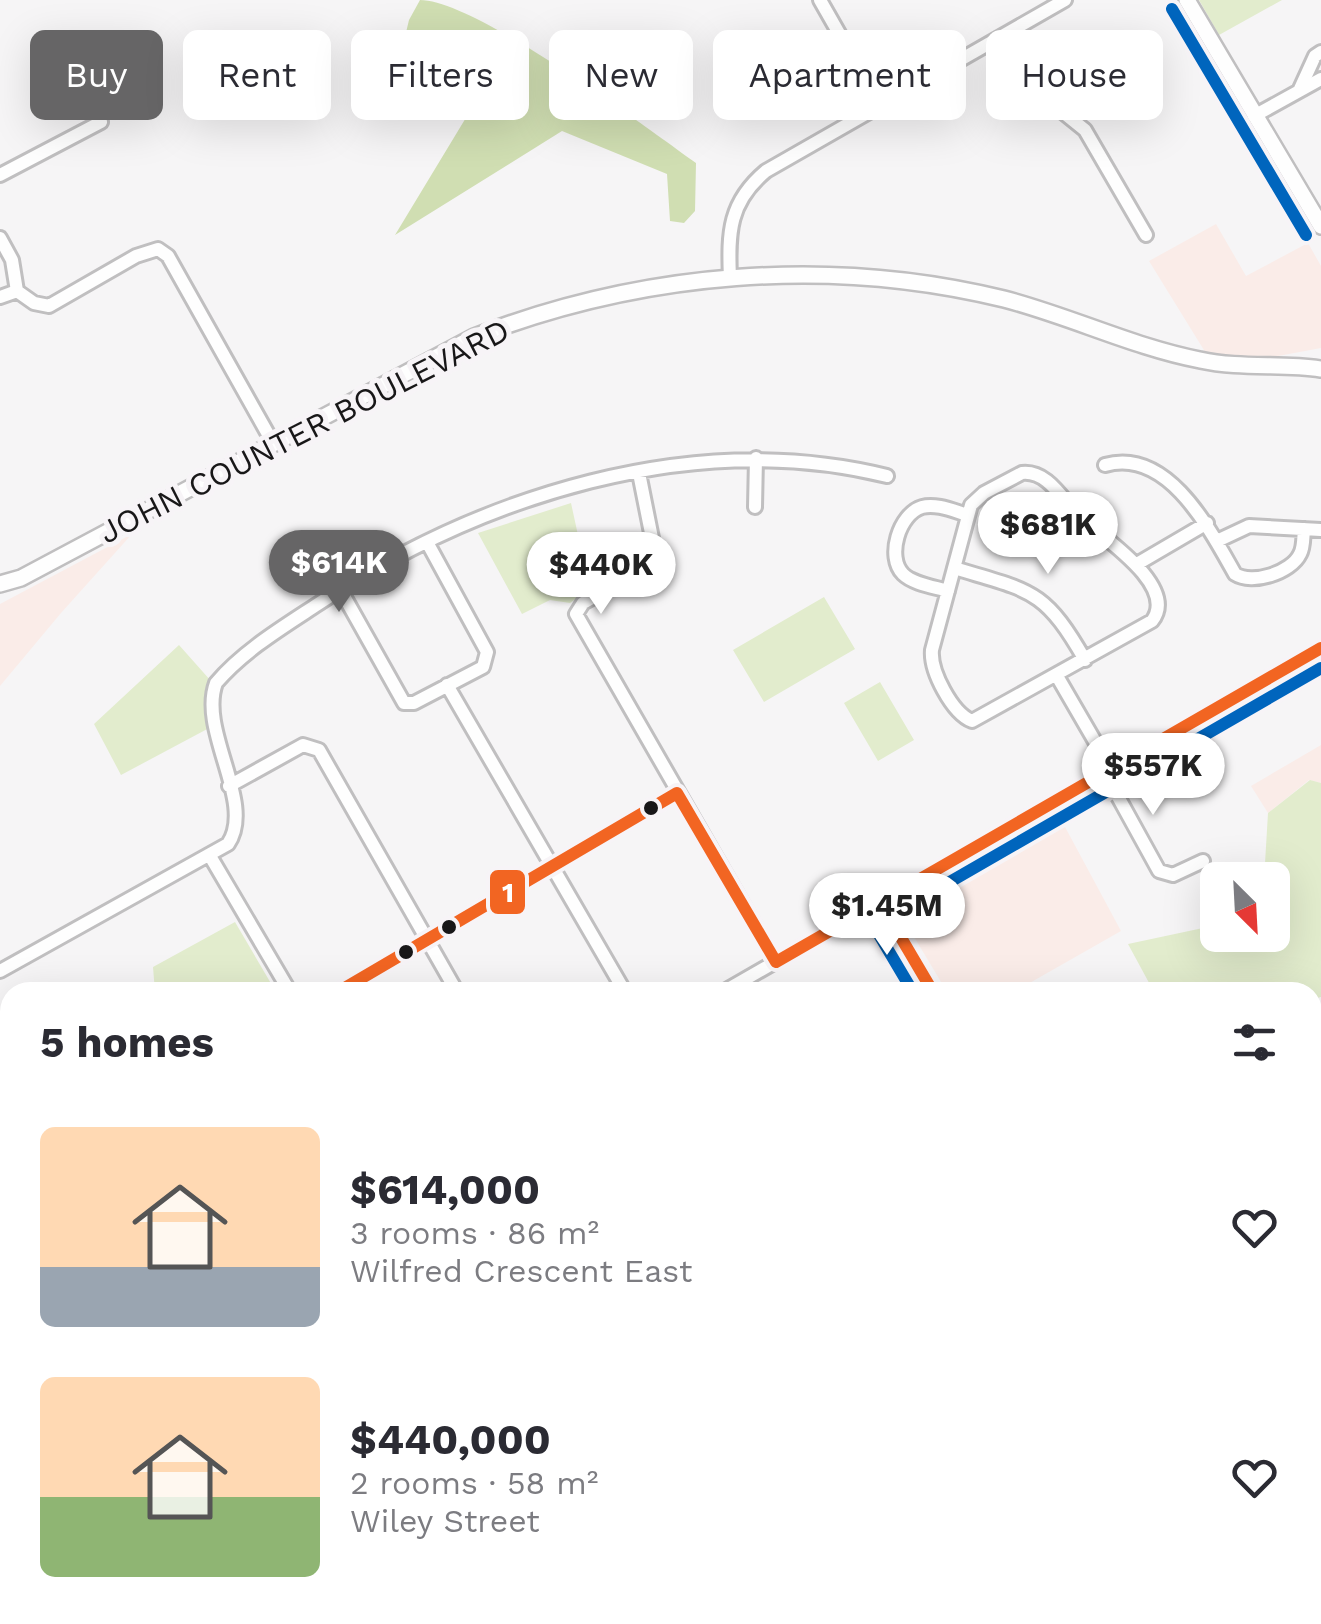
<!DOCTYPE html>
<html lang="en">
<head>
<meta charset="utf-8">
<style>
	:root { --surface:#fff; --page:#f2f2f3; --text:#2b2b33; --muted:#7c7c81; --accent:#666566 }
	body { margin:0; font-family:"Work Sans",sans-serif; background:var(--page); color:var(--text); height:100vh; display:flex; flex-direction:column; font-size:38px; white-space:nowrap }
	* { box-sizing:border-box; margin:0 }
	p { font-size:32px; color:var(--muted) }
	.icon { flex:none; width:55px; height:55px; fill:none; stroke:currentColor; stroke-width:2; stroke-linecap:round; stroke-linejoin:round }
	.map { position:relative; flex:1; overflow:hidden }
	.side { position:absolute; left:0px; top:982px; width:1322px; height:642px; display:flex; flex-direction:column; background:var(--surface); border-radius:30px 30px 0 0; box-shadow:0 10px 40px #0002 }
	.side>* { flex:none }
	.guide { position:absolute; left:30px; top:30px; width:1262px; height:90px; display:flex; gap:20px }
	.needle { width:65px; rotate:156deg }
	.buttons { position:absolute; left:1200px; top:862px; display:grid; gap:20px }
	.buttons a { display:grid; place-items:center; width:90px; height:90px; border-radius:15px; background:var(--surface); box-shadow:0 10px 40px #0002; font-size:50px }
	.price { position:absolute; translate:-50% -85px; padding:0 22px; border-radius:35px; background:#fff; color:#222; font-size:32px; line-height:65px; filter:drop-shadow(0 2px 5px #0008) }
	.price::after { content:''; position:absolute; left:50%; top:60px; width:30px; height:22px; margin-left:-15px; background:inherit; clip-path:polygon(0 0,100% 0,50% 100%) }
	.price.selected { background:var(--accent); color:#fff }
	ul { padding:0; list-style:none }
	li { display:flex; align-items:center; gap:30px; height:250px; padding:0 40px }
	li span { display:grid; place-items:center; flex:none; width:280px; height:200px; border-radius:15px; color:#555 }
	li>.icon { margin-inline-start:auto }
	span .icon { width:120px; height:120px; fill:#fffc; stroke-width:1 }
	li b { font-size:42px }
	h2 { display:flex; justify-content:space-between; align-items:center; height:120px; padding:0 40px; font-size:42px }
	.pill { padding:0 35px; border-radius:15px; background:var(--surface); box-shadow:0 10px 40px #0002; font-size:35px; line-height:90px }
	.pill.selected { background:var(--accent); color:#fff }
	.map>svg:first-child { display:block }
	.commercial { fill:#faece8 }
	.green { fill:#e2eccd }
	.forest { fill:#d0deb2 }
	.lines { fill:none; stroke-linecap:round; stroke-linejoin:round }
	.minor-casing { stroke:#c0bfc0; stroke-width:18 }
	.major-casing { stroke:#c0bfc0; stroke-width:20 }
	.minor { stroke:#fefefe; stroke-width:12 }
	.major { stroke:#fefefe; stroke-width:15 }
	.bus-1-casing { stroke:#f7f4f7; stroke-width:20 }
	.bus-2-casing { stroke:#f7f4f7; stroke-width:20 }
	.bus-1 { stroke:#f26522; stroke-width:12 }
	.bus-2 { stroke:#0065bd; stroke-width:12 }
	.bus-dot { fill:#181718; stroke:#f7f4f7; stroke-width:4 }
	.labels { text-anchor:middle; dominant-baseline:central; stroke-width:10; stroke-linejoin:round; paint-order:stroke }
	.street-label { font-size:32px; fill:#181718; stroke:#f7f4f7 }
	.line-badge { stroke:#f7f4f7; stroke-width:4 }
	.badge-label { font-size:28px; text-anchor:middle; font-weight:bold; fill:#fff }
</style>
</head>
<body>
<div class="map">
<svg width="1321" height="1624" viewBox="0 0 1321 1624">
	<rect width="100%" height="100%" fill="#f6f5f6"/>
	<path class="commercial" d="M1216 224 1246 276 1308 243 1321 266V348L1267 358 1207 355 1149 261Z
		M132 534 61 613 0 686V604Z
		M1321 745V783L1309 780 1268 813 1251 786Z
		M1057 812 1121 931 1014 992H947L901 915 903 904Z"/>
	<path class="green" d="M1199 0H1282L1219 35Z
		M571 503 586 572 595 585 570 603 550 600 522 614 478 533Z
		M824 597 855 649 764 702 733 650Z
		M179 645 211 681 206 699 211 727 121 775 94 724Z
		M880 682 914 740 878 761 844 703Z
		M1310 780 1321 783V997L1313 999 1312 992H1154L1128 944 1217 925 1218 935H1272V880H1264L1268 813Z
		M235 922 276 992H155L153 967Z
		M314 1615H470L475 1624H299Z"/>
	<path class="forest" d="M420 0C476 0 644 126 696 163L695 211 684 223 670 221 667 174 562 131 395 235 467 116 421 86 402 49 409 20Z"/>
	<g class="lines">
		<defs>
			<path id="minor" d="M820 0 881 107
				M1015 29 1033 88 1085 130 1146 235
				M1299 91 1315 56 1321 52
				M1254 116 1321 79
				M0 175 101 122
				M0 238 12 260 17 291 0 297
				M730 278C728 232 729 202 766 171L1065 0
				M17 291 34 303 49 306 136 256 158 249 168 256 273 443
				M1105 465C1168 447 1210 530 1235 574 1252 585 1291 573 1300 554 1304 547 1303 537 1304 529
				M639 473 656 558 648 567 583 603 576 614 776 962
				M1022 473C1049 470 1064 503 1082 519 1104 538 1179 587 1152 621L972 721C952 713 930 671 932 650L971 505 984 493Z
				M755 507 756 458
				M1217 541 1249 526 1321 530
				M1137 564 1207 523
				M954 568C1030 591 1044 588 1085 660
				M340 589 404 703H414L483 667 487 652 427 542
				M948 591C935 587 913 584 903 574 886 557 899 514 922 507 936 503 954 511 968 515
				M1057 676 1111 769
				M447 685 625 992
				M1105 773 1159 871 1173 875 1203 861
				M229 786 303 745 319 750 457 992
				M210 856 290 992
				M880 902 933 992
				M0 971 228 844C256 803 198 731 216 683 243 651 283 627 318 604 481 496 692 428 887 476
				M338 992 677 793
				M723 992 1321 648
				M0 1156 10 1155
				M1312 1303 1321 1302
				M1312 1397 1321 1396
				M0 1414 10 1408
				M1312 1472 1321 1471
				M1312 1497 1321 1492
				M1312 1586 1321 1582
				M169 1615 171 1624
				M611 1615 618 1624
				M1021 1615 1026 1624
				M1266 1615 1267 1624
				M269 1624 284 1615
				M675 1624 691 1615"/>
			<path id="major" d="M1187 0 1321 226
				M0 584 21 578 474 337C642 272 828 256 1004 299 1070 316 1133 347 1200 360 1241 369 1281 363 1321 369"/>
		</defs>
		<use href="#minor" class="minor-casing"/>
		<use href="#major" class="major-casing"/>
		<use href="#minor" class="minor"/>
		<use href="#major" class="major"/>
		<defs>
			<path id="bus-1" d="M677 793 776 962
				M880 902 933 992
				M776 962 1321 648
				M338 992 677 793"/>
			<path id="bus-2" d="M1172 9 1306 235
				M865 911 913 992
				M889 917 1321 668"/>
		</defs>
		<use href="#bus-1" class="bus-1-casing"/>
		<use href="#bus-2" class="bus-2-casing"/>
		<use href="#bus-1" class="bus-1"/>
		<use href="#bus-2" class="bus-2"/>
	</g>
	<g class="bus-dot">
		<circle cx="651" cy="808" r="9"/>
		<circle cx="449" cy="927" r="9"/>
		<circle cx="406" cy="952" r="9"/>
	</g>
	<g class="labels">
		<g class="street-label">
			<text transform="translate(304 431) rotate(-27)">JOHN COUNTER BOULEVARD</text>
		</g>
	</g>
	<rect class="line-badge" x="488" y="868" width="39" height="48" rx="10" fill="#f26522"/>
	<g class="badge-label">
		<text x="508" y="902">1</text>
	</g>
</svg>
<div class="buttons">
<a><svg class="needle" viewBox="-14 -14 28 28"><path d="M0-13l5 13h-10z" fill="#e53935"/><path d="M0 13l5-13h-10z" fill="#7c7c81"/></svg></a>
</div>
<b class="price" style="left:1048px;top:577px">$681K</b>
<b class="price selected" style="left:339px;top:615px">$614K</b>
<b class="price" style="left:601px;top:617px">$440K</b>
<b class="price" style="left:1153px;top:818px">$557K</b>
<b class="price" style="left:887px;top:958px">$1.45M</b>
<div class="guide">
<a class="pill selected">Buy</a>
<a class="pill">Rent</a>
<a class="pill">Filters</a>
<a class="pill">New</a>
<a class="pill">Apartment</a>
<a class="pill">House</a>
</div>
<section class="side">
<h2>5 homes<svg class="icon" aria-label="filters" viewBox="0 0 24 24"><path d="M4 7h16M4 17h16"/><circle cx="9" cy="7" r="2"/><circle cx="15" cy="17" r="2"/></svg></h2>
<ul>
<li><span style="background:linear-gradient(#ffd9b3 70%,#9aa5b1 0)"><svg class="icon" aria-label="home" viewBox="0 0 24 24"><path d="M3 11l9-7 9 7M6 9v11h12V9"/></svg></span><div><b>$614,000</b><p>3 rooms · 86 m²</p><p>Wilfred Crescent East</p></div><svg class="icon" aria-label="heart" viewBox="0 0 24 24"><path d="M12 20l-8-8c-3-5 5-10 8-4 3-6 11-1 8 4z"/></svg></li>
<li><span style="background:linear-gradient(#ffd9b3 60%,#8fb573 0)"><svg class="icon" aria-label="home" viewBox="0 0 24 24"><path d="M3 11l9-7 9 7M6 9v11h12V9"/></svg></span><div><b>$440,000</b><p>2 rooms · 58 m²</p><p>Wiley Street</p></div><svg class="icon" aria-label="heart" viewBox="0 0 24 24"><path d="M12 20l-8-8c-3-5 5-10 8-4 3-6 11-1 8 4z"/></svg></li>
</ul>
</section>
</div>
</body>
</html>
